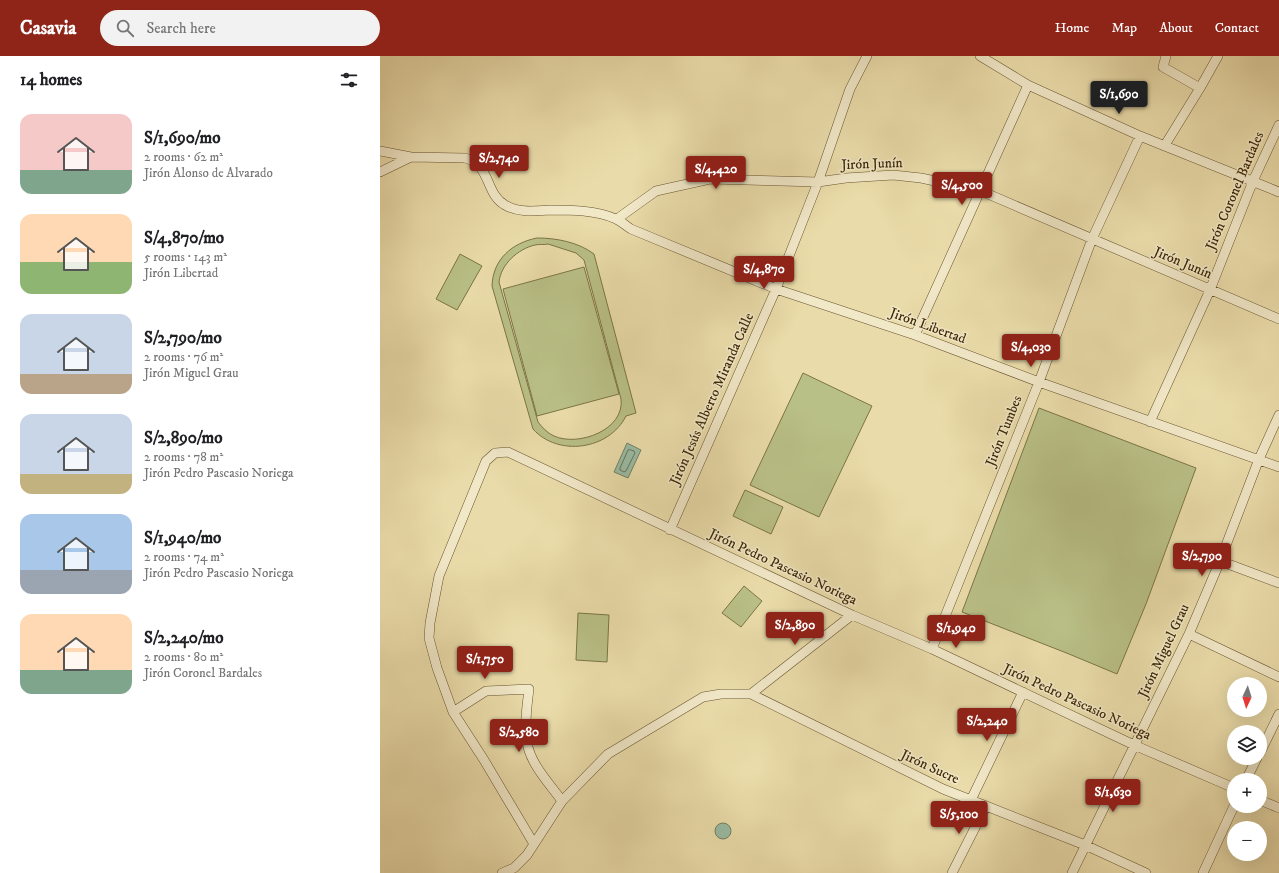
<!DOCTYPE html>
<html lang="en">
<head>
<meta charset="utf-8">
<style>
	:root { --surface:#fff; --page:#f2f2f2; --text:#202124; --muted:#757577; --accent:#8f2418 }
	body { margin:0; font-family:"IM FELL DW Pica",serif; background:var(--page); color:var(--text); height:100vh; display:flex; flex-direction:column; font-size:15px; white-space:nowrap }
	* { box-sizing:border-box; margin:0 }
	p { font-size:13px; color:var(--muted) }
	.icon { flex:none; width:22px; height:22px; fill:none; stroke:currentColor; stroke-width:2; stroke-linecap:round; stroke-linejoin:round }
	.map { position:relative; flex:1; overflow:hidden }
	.sheet { display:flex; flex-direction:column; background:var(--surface); width:380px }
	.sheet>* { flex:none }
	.needle { width:26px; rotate:184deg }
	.fabs { position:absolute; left:847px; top:621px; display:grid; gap:8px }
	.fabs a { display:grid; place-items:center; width:40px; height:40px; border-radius:50%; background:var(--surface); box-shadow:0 4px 16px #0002; font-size:20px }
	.price { position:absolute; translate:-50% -34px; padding:0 9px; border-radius:4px; background:var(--accent); color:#fff; font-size:13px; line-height:26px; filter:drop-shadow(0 1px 2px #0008) }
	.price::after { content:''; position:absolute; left:50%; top:24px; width:12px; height:9px; margin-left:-6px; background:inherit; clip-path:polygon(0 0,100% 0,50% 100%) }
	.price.on { background:#222; color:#fff }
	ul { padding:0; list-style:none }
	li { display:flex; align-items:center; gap:12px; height:100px; padding:0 20px }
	li span { display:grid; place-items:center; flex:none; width:112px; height:80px; border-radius:12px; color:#555 }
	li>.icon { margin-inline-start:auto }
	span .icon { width:48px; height:48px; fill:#fffc; stroke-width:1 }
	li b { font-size:17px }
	h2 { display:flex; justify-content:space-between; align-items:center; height:48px; padding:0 20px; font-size:17px }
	header { display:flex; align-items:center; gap:24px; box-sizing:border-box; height:56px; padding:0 20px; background:var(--accent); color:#fff }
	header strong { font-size:19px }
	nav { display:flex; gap:22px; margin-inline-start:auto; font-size:14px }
	.search { width:280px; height:36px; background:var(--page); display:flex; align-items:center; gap:10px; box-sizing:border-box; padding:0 14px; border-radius:22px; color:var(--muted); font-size:15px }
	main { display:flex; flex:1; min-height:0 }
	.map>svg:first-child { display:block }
	.green { fill:#b9c087; stroke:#7c7446; fill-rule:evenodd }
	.water { fill:#99bca4; stroke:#758064 }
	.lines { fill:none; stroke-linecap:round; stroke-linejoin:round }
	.shore { stroke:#6c7254; stroke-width:1 }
	.minor-casing { stroke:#69542e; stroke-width:10 }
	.minor { stroke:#f1e8c8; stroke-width:9 }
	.labels { text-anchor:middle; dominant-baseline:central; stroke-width:3; stroke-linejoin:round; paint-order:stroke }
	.street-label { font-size:14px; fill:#3e2704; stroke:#f1e8c8 }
</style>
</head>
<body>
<header>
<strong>Casavia</strong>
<div class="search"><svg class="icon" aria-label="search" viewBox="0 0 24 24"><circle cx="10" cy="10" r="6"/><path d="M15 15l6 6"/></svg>Search here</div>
<nav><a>Home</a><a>Map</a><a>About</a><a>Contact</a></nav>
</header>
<main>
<section class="sheet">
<h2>14 homes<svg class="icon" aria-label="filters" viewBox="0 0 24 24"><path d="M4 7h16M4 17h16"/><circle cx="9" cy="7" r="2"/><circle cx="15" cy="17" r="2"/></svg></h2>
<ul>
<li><span style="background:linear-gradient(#f6c9c9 70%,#7fa58c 0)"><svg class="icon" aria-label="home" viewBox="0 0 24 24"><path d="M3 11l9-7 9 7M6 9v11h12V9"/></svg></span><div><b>S/1,690/mo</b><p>2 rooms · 62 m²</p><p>Jirón Alonso de Alvarado</p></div></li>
<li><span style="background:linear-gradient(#ffd9b3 60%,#8fb573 0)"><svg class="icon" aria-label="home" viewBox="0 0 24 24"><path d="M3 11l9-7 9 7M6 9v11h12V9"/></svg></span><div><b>S/4,870/mo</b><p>5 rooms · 143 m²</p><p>Jirón Libertad</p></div></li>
<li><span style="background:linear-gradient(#c9d6e8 75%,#b9a48a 0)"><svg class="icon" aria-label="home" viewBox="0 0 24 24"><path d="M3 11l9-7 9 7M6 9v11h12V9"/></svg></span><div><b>S/2,790/mo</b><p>2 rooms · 76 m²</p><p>Jirón Miguel Grau</p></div></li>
<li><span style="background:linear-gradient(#c9d6e8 75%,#c2b280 0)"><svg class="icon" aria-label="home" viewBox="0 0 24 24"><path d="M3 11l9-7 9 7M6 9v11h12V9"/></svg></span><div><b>S/2,890/mo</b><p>2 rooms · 78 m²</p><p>Jirón Pedro Pascasio Noriega</p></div></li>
<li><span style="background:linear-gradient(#a9c7e8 70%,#9aa5b1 0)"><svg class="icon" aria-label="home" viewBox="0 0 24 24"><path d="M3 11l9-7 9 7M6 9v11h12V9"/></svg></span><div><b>S/1,940/mo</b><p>2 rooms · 74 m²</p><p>Jirón Pedro Pascasio Noriega</p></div></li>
<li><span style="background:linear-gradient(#ffd9b3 70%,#7fa58c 0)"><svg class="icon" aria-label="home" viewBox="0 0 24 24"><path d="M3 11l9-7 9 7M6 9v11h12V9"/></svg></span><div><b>S/2,240/mo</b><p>2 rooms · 80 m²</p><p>Jirón Coronel Bardales</p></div></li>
</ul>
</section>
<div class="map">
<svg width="899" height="817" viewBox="0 0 899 817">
	<rect width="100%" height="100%" fill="#eadcaa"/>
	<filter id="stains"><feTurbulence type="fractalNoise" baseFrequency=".005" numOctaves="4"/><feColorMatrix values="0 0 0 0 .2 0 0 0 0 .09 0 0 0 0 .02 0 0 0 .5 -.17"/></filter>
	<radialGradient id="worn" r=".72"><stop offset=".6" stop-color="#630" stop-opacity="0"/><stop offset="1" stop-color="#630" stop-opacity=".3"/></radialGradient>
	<path class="green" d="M157 182C176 182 198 186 214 198L256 357 246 360C229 394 178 401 153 373L112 230C113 203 132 187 157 182ZM168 188 196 197 204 204 241 343C245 374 198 391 174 380 167 377 162 371 158 366L119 226C121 208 138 193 155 189 159 188 164 189 168 188Z
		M80 198 102 210 77 254 56 243Z
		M204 211 239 338 157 360 123 233Z
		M423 317 492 350 439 461 370 429Z
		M659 352 816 412 766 548 737 618 689 598 582 556Z
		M365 434 403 451 391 478 353 460Z
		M364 530 382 545 361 571 342 557Z
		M198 557 229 559 227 606 196 604Z"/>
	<path class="water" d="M247 387 261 394 248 422 234 416Z
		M335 775a8 8 0 1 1 16 0a8 8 0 1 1-16 0Z"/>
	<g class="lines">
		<path class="shore" d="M251 394 254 395 255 397 246 415 244 416 240 414V412L248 394Z"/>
		<defs>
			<path id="minor" d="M600 0 648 29 760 80 899 136
				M786 0 783 11 820 32
				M785 89 820 32 838 0
				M0 95 31 101 85 102C111 108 105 138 125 149 138 157 155 155 170 154 191 154 216 154 236 163 241 165 246 170 251 173L396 233 535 279 659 326 899 411
				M0 116 31 101
				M237 163 276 135 330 123 438 126 466 122 513 119 541 122 601 135 899 263
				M535 279 648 29
				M770 366 830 234 873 125 899 69
				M290 474 396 233 438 126 470 33 487 0
				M840 505 899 527
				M809 578 899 621
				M552 593 659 326 712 183 760 80
				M371 638 472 559
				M73 656 106 635 149 633C147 650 144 669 147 686 150 708 170 728 182 745
				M880 697 899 658
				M866 724 877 702
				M591 744 643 636
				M880 744 899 752
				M154 788 104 704 73 656 57 612 49 582 50 567 59 520 106 405 115 397 128 396 472 559 552 593 754 689 854 732
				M122 817 134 812 147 799 182 745 228 698 323 641 341 638H371L563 733 705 789 766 817
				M572 817 606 750
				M692 817 809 578 840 505 879 403 899 359
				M823 817 854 750"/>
		</defs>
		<use href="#minor" class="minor-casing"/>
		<use href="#minor" class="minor"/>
	</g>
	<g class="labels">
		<g class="street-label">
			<text transform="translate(492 108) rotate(-2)">Jirón Junín</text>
			<text transform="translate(855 135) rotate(-67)">Jirón Coronel Bardales</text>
			<text transform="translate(803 207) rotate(23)">Jirón Junín</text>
			<text transform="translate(548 270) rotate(20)">Jirón Libertad</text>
			<text transform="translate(332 343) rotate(-66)">Jirón Jesús Alberto Miranda Calle</text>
			<text transform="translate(624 375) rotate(-68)">Jirón Tumbes</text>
			<text transform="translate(403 511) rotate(25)">Jirón Pedro Pascasio Noriega</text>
			<text transform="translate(784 595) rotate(-65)">Jirón Miguel Grau</text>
			<text transform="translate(697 646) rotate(25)">Jirón Pedro Pascasio Noriega</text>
			<text transform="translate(550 711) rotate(25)">Jirón Sucre</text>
		</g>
	</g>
	<rect width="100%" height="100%" filter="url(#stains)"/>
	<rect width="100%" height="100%" fill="url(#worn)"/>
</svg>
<div class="fabs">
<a><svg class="needle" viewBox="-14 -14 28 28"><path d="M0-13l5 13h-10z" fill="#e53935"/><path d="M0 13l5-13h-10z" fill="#757577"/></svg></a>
<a><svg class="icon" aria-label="layers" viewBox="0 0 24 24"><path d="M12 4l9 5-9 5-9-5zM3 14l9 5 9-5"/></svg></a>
<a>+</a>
<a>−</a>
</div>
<b class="price on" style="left:739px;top:59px">S/1,690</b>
<b class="price" style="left:119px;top:123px">S/2,740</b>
<b class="price" style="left:336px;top:134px">S/4,420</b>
<b class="price" style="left:582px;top:150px">S/4,500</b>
<b class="price" style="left:384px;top:234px">S/4,870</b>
<b class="price" style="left:651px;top:312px">S/4,030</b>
<b class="price" style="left:822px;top:521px">S/2,790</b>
<b class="price" style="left:415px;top:590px">S/2,890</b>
<b class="price" style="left:576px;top:593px">S/1,940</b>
<b class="price" style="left:105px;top:624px">S/1,750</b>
<b class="price" style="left:607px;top:686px">S/2,240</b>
<b class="price" style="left:139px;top:697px">S/2,580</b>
<b class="price" style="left:733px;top:757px">S/1,630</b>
<b class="price" style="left:579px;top:779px">S/5,100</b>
</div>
</main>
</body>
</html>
